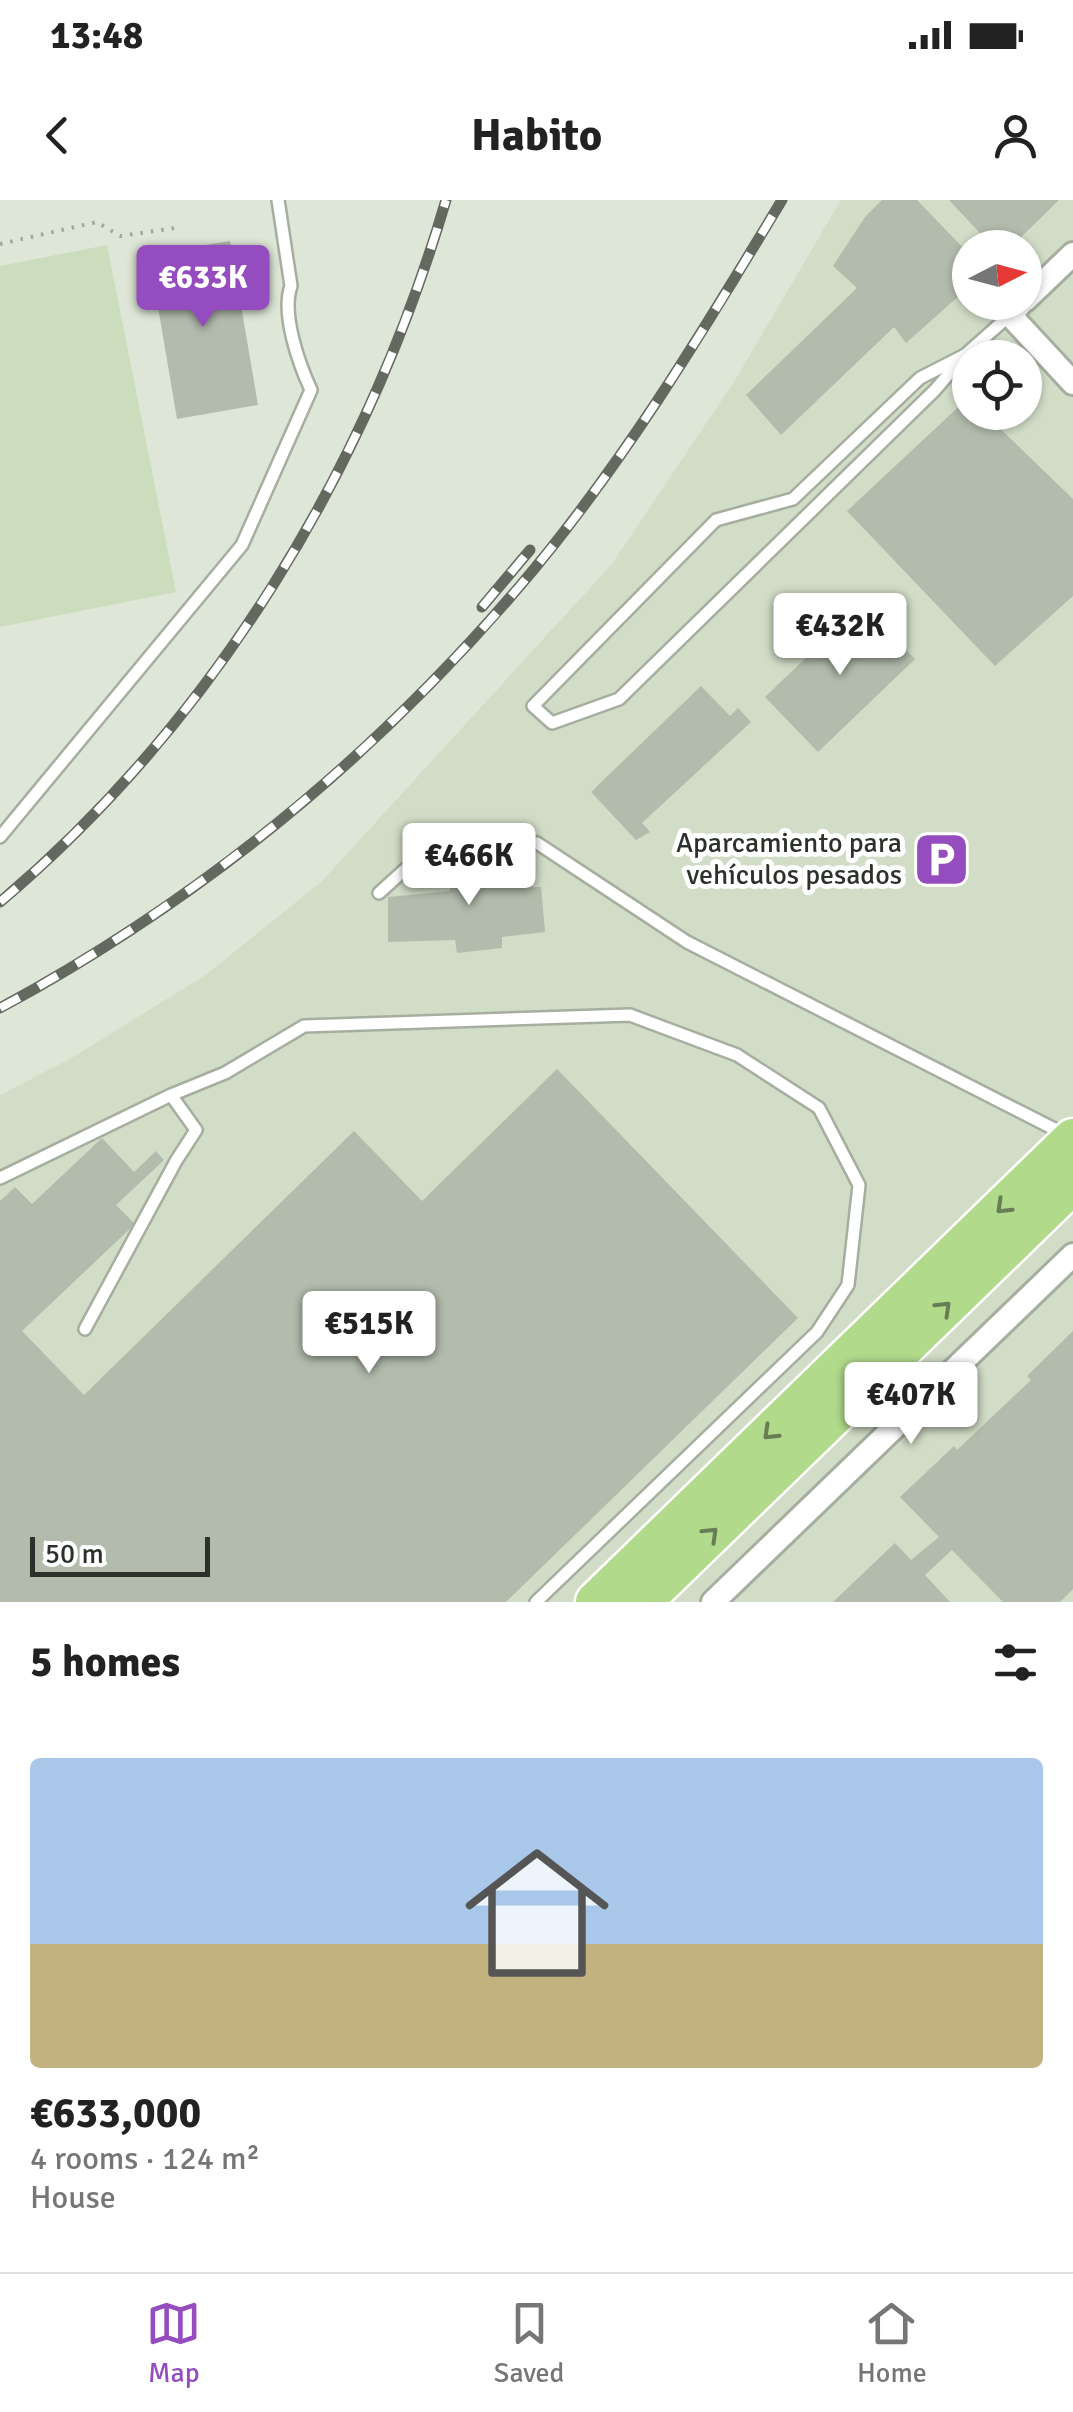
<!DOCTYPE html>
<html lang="en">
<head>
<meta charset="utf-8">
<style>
	:root { --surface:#fff; --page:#f2f2f2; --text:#222; --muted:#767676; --line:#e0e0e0; --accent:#954cbf }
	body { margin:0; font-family:Signika,sans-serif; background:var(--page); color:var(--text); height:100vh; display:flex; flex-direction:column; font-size:38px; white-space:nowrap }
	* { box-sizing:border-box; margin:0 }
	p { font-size:32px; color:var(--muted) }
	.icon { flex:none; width:55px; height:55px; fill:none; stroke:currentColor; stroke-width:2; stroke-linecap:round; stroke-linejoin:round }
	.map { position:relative; height:1402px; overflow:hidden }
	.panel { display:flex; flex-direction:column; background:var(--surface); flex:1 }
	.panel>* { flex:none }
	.needle { width:65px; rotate:84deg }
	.buttons { position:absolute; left:952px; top:30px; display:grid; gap:20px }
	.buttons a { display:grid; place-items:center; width:90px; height:90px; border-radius:50%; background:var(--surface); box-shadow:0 2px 8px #0004; font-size:50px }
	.scale { position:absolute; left:30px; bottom:25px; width:180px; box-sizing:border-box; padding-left:10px; border:5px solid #2d312b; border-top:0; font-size:28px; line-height:35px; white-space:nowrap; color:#2d312b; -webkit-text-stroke:8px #fff; paint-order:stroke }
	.price { position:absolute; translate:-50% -85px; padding:0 22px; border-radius:10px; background:#fff; color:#222; font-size:32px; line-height:65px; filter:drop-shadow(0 2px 5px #0008) }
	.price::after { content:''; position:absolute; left:50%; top:60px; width:30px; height:22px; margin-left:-15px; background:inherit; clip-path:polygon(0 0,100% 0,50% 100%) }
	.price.current { background:var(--accent); color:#fff }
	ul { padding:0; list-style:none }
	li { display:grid; align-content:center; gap:20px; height:530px; padding:0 30px }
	li span { display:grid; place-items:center; height:310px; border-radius:10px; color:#555 }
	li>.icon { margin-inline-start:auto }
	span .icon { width:180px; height:180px; fill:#fffc; stroke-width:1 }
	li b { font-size:42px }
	h2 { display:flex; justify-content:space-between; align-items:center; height:120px; padding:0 30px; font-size:42px }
	.status { display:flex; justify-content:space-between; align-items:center; height:70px; padding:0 50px; background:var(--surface); direction:ltr }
	.status svg { height:28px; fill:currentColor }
	header { display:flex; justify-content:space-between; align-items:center; height:130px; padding:0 30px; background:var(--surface); font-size:45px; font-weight:800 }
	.tab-bar { display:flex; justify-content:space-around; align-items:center; height:140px; border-top:2px solid var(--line); background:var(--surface); font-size:28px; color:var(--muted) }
	.tab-bar a { display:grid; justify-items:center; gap:5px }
	.tab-bar .current { color:var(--accent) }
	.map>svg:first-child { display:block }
	.built { fill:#d1ddc7; fill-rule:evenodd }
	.green { fill:#cbddbd }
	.building { fill:#b2bbac }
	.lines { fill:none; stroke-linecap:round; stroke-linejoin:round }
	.lane-casing { stroke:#a6ae9f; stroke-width:16 }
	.street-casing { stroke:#a6ae9f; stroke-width:28 }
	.highway-casing { stroke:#fff; stroke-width:45 }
	.path { stroke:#a0a79b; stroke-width:4; stroke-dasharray:2.5 8; stroke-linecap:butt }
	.lane { stroke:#fff; stroke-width:11 }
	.street { stroke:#fff; stroke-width:22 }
	.highway { stroke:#b1da8b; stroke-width:40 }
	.rail-casing { stroke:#646960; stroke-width:11 }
	.rail { stroke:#fff; stroke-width:8; stroke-dasharray:22; stroke-linecap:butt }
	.oneway { stroke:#687d56 }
	.labels { text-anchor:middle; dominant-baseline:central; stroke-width:10; stroke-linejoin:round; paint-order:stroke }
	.poi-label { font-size:28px; fill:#2d312b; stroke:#fff; text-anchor:end }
</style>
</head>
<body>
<div class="status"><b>13:48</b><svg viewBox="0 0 49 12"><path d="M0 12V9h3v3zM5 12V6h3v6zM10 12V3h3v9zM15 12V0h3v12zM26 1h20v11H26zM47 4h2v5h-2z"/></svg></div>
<header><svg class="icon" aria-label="back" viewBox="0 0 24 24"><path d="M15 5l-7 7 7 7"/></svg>Habito<svg class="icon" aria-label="person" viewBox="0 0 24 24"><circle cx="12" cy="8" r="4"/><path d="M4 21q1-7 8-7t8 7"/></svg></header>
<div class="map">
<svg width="1073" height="1402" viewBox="0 0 1073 1402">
	<rect width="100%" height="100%" fill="#dee7d7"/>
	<path class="built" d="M841 0H1073V1402H0V895L70 859 207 774 322 681 611 365 734 182ZM970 48H1025V102H970ZM970 158H1025V212H970Z"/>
	<path class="green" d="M107 45 176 392 0 427V66Z"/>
	<path class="building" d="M882 0H917L970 55V86L906 143 894 127 781 235 746 195 857 88 833 66 865 17Z
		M949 0H1059L1010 48H994Z
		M230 41 258 205 177 219 149 54Z
		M968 198 970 200V212H983L1073 299V396L995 466 847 311Z
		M861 405 915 459 818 552 765 497Z
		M701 486 730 516 738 508 751 522 642 623 650 632 636 640 591 592Z
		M503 653 506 688 541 687 545 732 502 737V748L457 753 455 740 388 742V697L450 691 449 656Z
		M557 869 798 1118 506 1402H0V1001L15 987 32 1004 102 938 134 972 156 951 164 960 116 1005 135 1024 22 1131 84 1195 354 931 422 1001Z
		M1073 1131V1389L1060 1402H1003L952 1350 925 1375 950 1402H833L895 1343 911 1360 939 1337 900 1297 954 1246 957 1250 1031 1180 1027 1176Z"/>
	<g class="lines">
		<defs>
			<path id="lane" d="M965 155 935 190 619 499 552 523 533 506 716 320 793 299 920 178Z
				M965 155 1010 115
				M0 637 242 345 311 190C299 164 281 114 291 86L278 0
				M379 693 442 636 537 643 687 742 1066 935
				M0 978 171 895 225 873 304 826 630 815 737 855 819 908 859 985 848 1085 817 1132 536 1402
				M85 1129 176 961 196 930 171 895"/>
			<path id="street" d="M1025 100 1073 54
				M1022 102 1010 115 1073 183
				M713 1402 1073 1055"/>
			<path id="highway" d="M596 1402 1073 939
				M641 1402 1073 983"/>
		</defs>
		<use href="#lane" class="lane-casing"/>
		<use href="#street" class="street-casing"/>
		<use href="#highway" class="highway-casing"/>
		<path class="path" d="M0 44 97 22 120 36 175 28"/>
		<use href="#lane" class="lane"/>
		<use href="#street" class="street"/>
		<use href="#highway" class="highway"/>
		<defs>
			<path id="rail" d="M482 407 530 350
				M0 702C215 520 367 269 446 0
				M0 808C198 701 373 558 519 387 620 269 702 133 782 0"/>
		</defs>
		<use href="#rail" class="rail-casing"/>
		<use href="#rail" class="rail"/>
	</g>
	<defs><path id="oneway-chevron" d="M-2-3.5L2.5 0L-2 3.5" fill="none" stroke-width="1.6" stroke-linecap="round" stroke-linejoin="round" transform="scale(2.5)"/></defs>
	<g class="oneway">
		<use href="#oneway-chevron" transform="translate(1003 1007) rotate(136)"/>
		<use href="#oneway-chevron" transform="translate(944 1108) rotate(-44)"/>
		<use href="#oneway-chevron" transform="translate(770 1233) rotate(136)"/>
		<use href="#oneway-chevron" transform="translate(711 1334) rotate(-44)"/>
	</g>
	<defs>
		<symbol id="parking-square" viewBox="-11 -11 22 22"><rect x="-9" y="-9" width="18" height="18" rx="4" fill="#954cbf" stroke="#fff"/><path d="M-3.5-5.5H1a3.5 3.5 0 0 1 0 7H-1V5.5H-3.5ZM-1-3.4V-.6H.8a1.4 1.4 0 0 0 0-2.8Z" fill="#fff"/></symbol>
	</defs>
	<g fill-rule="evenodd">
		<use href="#parking-square" x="910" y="628" width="63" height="63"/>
	</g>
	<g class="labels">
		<g class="poi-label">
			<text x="902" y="643">Aparcamiento para<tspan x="902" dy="32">vehículos pesados</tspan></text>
		</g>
	</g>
</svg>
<div class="buttons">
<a><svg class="needle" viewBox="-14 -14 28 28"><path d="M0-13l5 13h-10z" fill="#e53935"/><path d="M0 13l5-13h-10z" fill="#767676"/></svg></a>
<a><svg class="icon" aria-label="locate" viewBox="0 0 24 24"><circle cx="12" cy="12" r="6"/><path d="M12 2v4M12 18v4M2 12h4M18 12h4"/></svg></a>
</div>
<div class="scale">50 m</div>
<b class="price current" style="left:203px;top:130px">€633K</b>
<b class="price" style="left:840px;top:478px">€432K</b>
<b class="price" style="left:469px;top:708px">€466K</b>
<b class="price" style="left:369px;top:1176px">€515K</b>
<b class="price" style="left:911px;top:1247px">€407K</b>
</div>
<section class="panel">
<h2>5 homes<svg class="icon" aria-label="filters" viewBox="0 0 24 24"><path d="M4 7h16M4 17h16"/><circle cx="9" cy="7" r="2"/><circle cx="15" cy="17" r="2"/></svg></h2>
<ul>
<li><span style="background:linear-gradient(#a9c7e8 60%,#c2b280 0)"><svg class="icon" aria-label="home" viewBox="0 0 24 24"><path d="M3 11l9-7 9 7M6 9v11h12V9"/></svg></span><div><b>€633,000</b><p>4 rooms · 124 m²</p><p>House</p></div></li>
</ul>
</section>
<nav class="tab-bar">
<a class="current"><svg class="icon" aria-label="map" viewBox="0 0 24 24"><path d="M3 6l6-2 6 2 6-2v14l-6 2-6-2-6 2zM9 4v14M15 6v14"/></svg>Map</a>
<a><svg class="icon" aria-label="saved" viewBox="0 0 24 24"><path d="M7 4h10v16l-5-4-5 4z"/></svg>Saved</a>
<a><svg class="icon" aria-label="home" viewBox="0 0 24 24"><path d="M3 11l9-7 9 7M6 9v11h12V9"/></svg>Home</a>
</nav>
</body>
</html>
